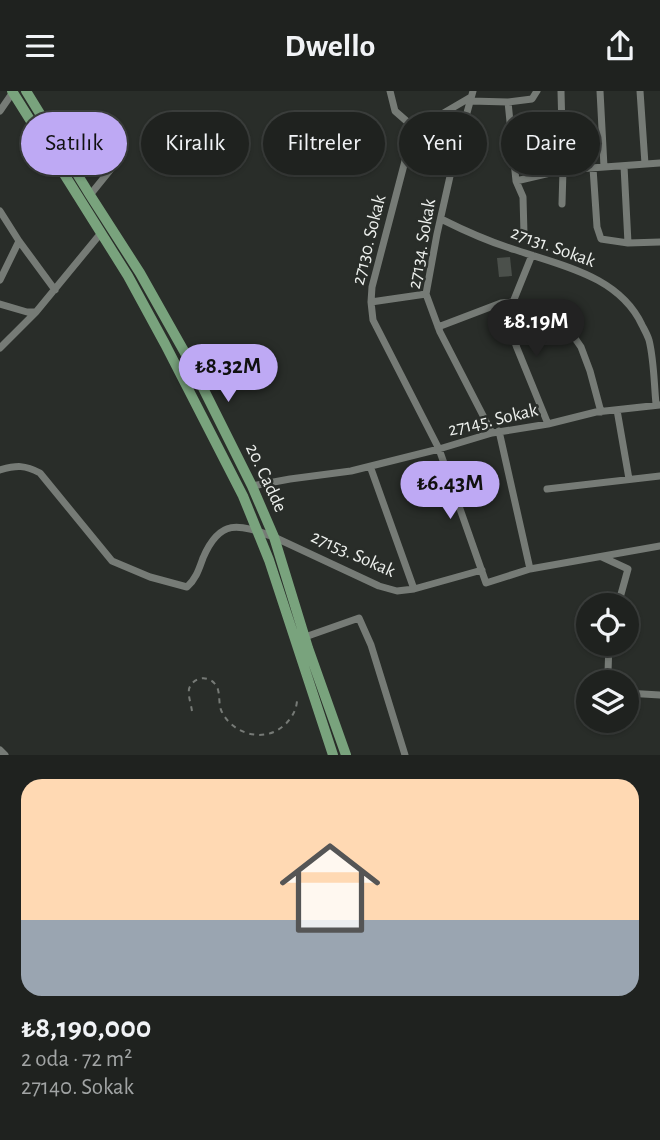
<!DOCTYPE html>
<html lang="tr">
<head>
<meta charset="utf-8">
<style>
	:root { --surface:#1f221f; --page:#2c2f2c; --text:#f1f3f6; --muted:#a1a4a4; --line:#3c3f3d; --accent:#bea9f4 }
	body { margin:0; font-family:"Alegreya Sans",sans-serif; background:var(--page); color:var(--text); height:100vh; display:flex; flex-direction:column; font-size:26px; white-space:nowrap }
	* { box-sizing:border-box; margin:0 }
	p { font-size:23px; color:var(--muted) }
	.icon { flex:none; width:38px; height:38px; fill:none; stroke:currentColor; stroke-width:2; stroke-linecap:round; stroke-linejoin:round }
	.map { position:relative; height:664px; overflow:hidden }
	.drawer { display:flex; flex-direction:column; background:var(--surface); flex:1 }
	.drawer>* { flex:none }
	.guide { position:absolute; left:21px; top:21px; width:620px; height:63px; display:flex; gap:14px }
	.controls { position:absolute; left:576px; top:502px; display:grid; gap:14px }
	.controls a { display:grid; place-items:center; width:63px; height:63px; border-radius:50%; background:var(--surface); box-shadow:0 2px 5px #0004,0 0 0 2px var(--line); font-size:35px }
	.price { position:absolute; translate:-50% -60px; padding:0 16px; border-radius:24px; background:var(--accent); color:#111; font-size:23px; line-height:46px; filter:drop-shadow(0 2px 4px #0008) }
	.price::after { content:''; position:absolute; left:50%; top:42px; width:21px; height:16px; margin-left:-10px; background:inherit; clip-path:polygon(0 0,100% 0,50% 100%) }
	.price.selected { background:#222; color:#fff }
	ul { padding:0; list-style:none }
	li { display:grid; align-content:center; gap:14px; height:371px; padding:0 21px }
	li span { display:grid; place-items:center; height:217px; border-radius:21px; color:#555 }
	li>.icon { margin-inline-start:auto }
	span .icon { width:126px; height:126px; fill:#fffc; stroke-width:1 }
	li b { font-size:30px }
	.chip { padding:0 24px; border-radius:32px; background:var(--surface); box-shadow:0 2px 5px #0004,0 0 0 2px var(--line); font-size:24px; line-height:63px }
	.chip.selected { background:var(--accent); color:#111 }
	header { display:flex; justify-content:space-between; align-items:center; height:91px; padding:0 21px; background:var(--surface); font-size:32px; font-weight:600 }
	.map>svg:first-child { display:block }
	.building { fill:#4b504b }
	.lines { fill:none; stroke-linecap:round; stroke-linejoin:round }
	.path { stroke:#767a76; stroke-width:2; stroke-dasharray:5 5; stroke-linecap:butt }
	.minor { stroke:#767b76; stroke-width:7 }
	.major { stroke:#79a37d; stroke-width:10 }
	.labels { text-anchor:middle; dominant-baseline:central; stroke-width:5; stroke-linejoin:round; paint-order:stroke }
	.street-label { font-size:19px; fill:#edf0ed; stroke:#292d29 }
</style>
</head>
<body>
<header><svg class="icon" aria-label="menu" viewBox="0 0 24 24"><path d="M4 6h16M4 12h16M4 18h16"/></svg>Dwello<svg class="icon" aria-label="share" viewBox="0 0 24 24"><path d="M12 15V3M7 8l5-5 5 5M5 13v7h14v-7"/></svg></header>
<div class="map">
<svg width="660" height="664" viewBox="0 0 660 664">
	<rect width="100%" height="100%" fill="#292d29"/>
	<path class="building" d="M510 166 512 185 499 186 497 167Z"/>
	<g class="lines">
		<path class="path" d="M192 620C191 613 188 605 189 598 192 587 207 583 215 593 221 600 218 611 221 619 230 640 256 650 276 640 287 634 296 623 297 610"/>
		<path class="minor" d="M390 0 395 20 419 41
			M473 0 453 72 437 143 426 203 440 241 492 342
			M561 0 563 79 562 113
			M600 0 604 76
			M640 0 645 73
			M471 6 430 30 416 45 405 70 372 196 371 211 373 229 439 358 486 492 530 478 660 455
			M470 10 508 11 532 8 537 0
			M508 11 516 90 523 106 524 143
			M0 20 13 1
			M624 75 628 152
			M593 77 597 136 601 148 628 152 660 151
			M516 90 563 79 660 72
			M90 104 115 73
			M0 120 19 150 55 199
			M441 128C465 140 489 151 516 159 562 175 619 185 642 234 644 238 647 243 649 249 654 269 654 292 656 313
			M0 189 19 150
			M371 211 426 203
			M513 211 532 164
			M501 212 517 257 548 333
			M0 213 27 221H36L101 142
			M438 236 501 212 513 211 526 215 572 243 581 256 590 280 601 321
			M0 257 36 221
			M617 319 629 388
			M499 340 530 478
			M370 375 414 498
			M0 379C17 374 25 374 40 382L112 470 150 486 187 496C196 488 199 478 203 467 220 427 238 433 274 446L379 495 397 500 414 498 482 479
			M252 395 290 388 351 380 439 358 492 342 548 333 596 321 660 314
			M547 398 660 385
			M602 466 628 478 618 514
			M305 546 359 527 371 554 405 664
			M609 553 608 581 613 592
			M626 602 660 604
			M0 659 5 664"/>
		<path class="major" d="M12 0 128 185 165 253 243 405 269 469 333 664
			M26 0 90 104 140 182 189 269 252 395 274 446 308 557 346 664"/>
	</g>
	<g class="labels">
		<g class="street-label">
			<text transform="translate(369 149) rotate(-76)">27130. Sokak</text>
			<text transform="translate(422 153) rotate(-80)">27134. Sokak</text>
			<text transform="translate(553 156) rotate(20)">27131. Sokak</text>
			<text transform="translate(493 329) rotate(-13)">27145. Sokak</text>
			<text transform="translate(266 387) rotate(65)">20. Cadde</text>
			<text transform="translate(353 463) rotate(24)">27153. Sokak</text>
		</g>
	</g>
</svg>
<div class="controls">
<a><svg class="icon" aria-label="locate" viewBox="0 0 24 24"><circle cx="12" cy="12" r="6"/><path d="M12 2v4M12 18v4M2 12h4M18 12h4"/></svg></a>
<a><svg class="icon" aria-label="layers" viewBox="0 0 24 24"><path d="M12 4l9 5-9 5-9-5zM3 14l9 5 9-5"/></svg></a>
</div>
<b class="price selected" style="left:536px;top:268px">₺8.19M</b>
<b class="price" style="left:228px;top:313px">₺8.32M</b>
<b class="price" style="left:450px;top:430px">₺6.43M</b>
<div class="guide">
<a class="chip selected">Satılık</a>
<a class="chip">Kiralık</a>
<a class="chip">Filtreler</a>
<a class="chip">Yeni</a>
<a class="chip">Daire</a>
</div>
</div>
<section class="drawer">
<ul>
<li><span style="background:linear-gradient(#ffd9b3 65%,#9aa5b1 0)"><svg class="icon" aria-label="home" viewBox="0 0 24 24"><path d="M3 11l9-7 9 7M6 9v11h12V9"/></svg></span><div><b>₺8,190,000</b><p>2 oda · 72 m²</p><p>27140. Sokak</p></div></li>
</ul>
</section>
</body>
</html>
